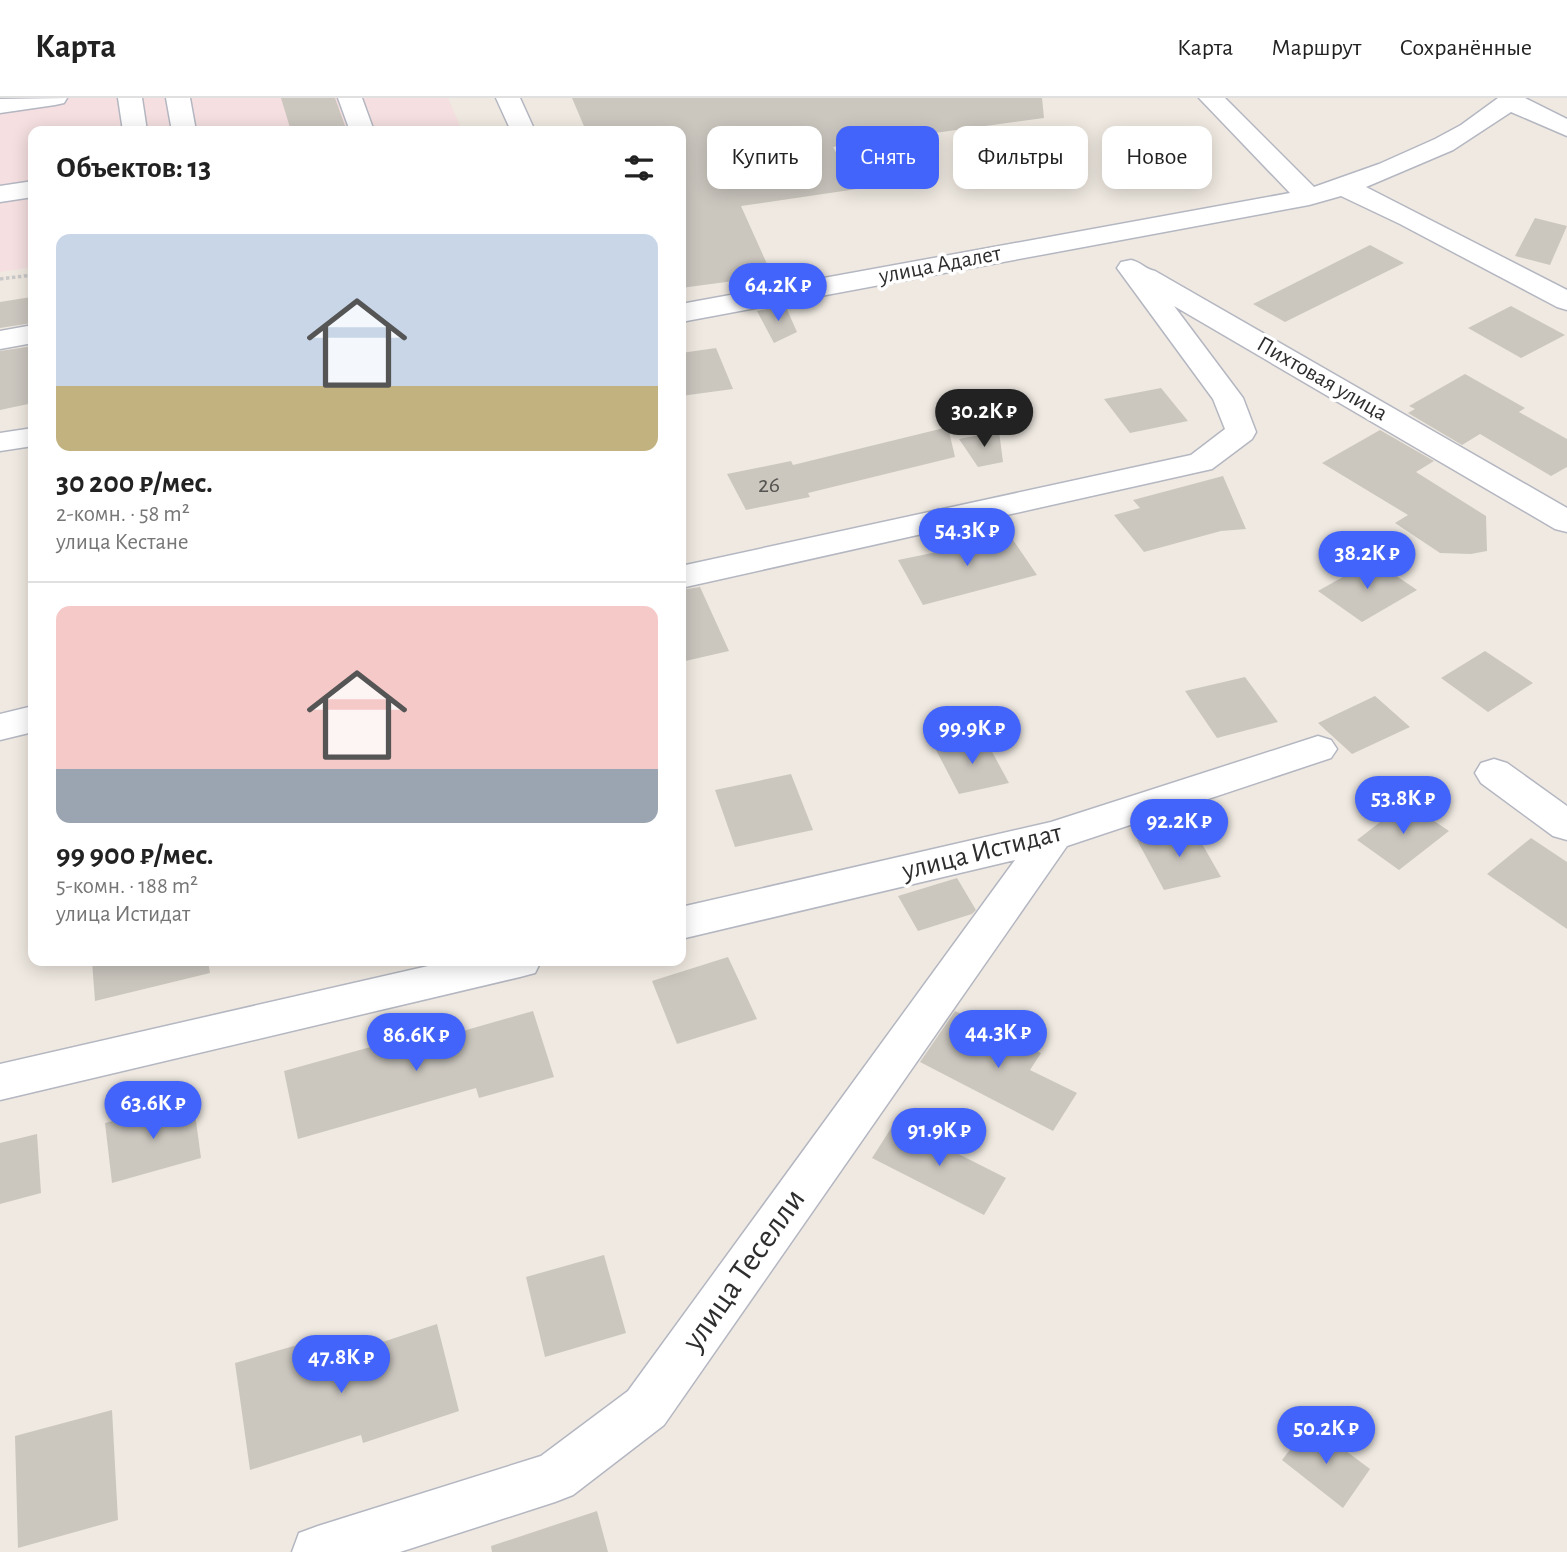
<!DOCTYPE html>
<html lang="ru">
<head>
<meta charset="utf-8">
<style>
	:root { --surface:#fff; --page:#f6f6f6; --text:#222; --muted:#767676; --line:#e0e0e0; --accent:#4264fb }
	body { margin:0; font-family:"Alegreya Sans",sans-serif; background:var(--page); color:var(--text); height:100vh; display:flex; flex-direction:column; font-size:26px; white-space:nowrap }
	* { box-sizing:border-box; margin:0 }
	p { font-size:23px; color:var(--muted) }
	.icon { flex:none; width:38px; height:38px; fill:none; stroke:currentColor; stroke-width:2; stroke-linecap:round; stroke-linejoin:round }
	.map { position:relative; flex:1; overflow:hidden }
	.drawer { position:absolute; left:28px; top:28px; width:658px; height:840px; display:flex; flex-direction:column; background:var(--surface); border-radius:14px; box-shadow:0 4px 18px #0003 }
	.drawer>* { flex:none }
	.guide { position:absolute; left:707px; top:28px; width:665px; height:63px; display:flex; gap:14px }
	.price { position:absolute; translate:-50% -60px; padding:0 16px; border-radius:24px; background:var(--accent); color:#fff; font-size:23px; line-height:46px; filter:drop-shadow(0 2px 4px #0008) }
	.price::after { content:''; position:absolute; left:50%; top:42px; width:21px; height:16px; margin-left:-10px; background:inherit; clip-path:polygon(0 0,100% 0,50% 100%) }
	.price.on { background:#222; color:#fff }
	ul { padding:0; list-style:none }
	li { display:grid; align-content:center; gap:14px; height:371px; padding:0 28px }
	li+li { border-top:2px solid var(--line) }
	li span { display:grid; place-items:center; height:217px; border-radius:14px; color:#555 }
	li>.icon { margin-inline-start:auto }
	span .icon { width:126px; height:126px; fill:#fffc; stroke-width:1 }
	li b { font-size:30px }
	h2 { display:flex; justify-content:space-between; align-items:center; height:84px; padding:0 28px; font-size:30px }
	.pill { padding:0 24px; border-radius:14px; background:var(--surface); box-shadow:0 4px 18px #0003; font-size:24px; line-height:63px }
	.pill.on { background:var(--accent); color:#fff }
	header { display:flex; align-items:center; gap:42px; box-sizing:border-box; height:98px; padding:0 35px; background:var(--surface); border-bottom:2px solid var(--line) }
	header strong { font-size:33px }
	nav { display:flex; gap:38px; margin-inline-start:auto; font-size:24px }
	.map>svg:first-child { display:block }
	.medical { fill:#f5dfe0 }
	.building { fill:#cbc7bf }
	.lines { fill:none; stroke-linecap:round; stroke-linejoin:round }
	.minor-casing { stroke:#b4b7c1; stroke-width:3 }
	.path { stroke:#c9c9c9; stroke-width:3.5; stroke-dasharray:3.5 2.5; stroke-linecap:butt }
	.minor { fill:#fff; fill-rule:evenodd }
	.labels { text-anchor:middle; dominant-baseline:central; stroke-width:7; stroke-linejoin:round; paint-order:stroke }
	.far-street-label { font-size:23px; fill:#2e2e2e; stroke:#fff }
	.number-label { font-size:24px; fill:#555452 }
	.street-label { font-size:28px; fill:#2e2e2e; stroke:#fff }
	.near-street-label { font-size:33px; fill:#2e2e2e; stroke:#fff }
</style>
</head>
<body>
<header>
<strong>Карта</strong>
<nav><a>Карта</a><a>Маршрут</a><a>Сохранённые</a></nav>
</header>
<div class="map">
<svg width="1567" height="1454" viewBox="0 0 1567 1454">
	<rect width="100%" height="100%" fill="#efe9e1"/>
	<path class="medical" d="M0 0H448L462 33H33V169L0 174Z"/>
	<path class="building" d="M281 0H335L347 33H291Z
		M572 0H1042L1044 20 833 49 857 91 741 108 776 186 746 192 741 182 681 190V33H586Z
		M1535 120 1567 128 1550 167 1515 158Z
		M1370 147 1404 165 1285 224 1253 206Z
		M31 199 32 225 0 230V204Z
		M785 207 797 234 774 245 757 213Z
		M1511 208 1565 237 1521 260 1468 230Z
		M33 248V305L0 312V253Z
		M716 250 733 291 681 298V255Z
		M1465 276 1525 310 1519 314 1567 341V369L1551 378 1480 336 1462 347 1408 315 1415 311 1409 308Z
		M1161 290 1188 323 1130 335 1104 301Z
		M948 329 955 359 808 395 810 399 746 412 727 376 791 363 793 367Z
		M1380 332 1434 363 1416 374 1486 418 1487 453 1471 456 1440 455 1395 425 1408 417 1322 365Z
		M999 333 1003 364 978 369 959 341Z
		M1223 378 1246 431 1221 433 1144 454 1114 417 1140 410 1133 402Z
		M1007 433 1037 477 923 507 898 462 976 446 972 441Z
		M1373 462 1417 492 1362 524 1318 493Z
		M700 489 729 553 681 564V492Z
		M1485 553 1533 585 1488 614 1441 580Z
		M1245 579 1278 624 1217 640 1185 593Z
		M1375 598 1410 629 1352 656 1318 625Z
		M984 639 1009 685 959 696 935 650Z
		M791 676 813 732 735 749 715 692Z
		M1406 704 1449 733 1399 772 1357 742Z
		M1193 730 1221 779 1164 792 1137 742Z
		M1531 740 1567 764V831L1487 776Z
		M957 780 976 812 972 816 918 833 898 798Z
		M728 859 757 921 677 946 652 883Z
		M92 863H208L210 875 95 903Z
		M533 913 554 979 479 1000 476 990 298 1041 284 973 439 930 442 939Z
		M955 913 1041 955 1030 972 1077 995 1053 1033 920 964Z
		M193 1001 201 1060 112 1085 105 1025Z
		M895 1024 1006 1080 984 1117 872 1060Z
		M37 1036 41 1095 0 1106V1045Z
		M604 1157 626 1235 545 1259 526 1179Z
		M437 1226 459 1313 363 1345 361 1337 250 1372 235 1265 318 1241 322 1264Z
		M112 1312 118 1422 18 1450 15 1338Z
		M1310 1326 1370 1371 1343 1410 1282 1362Z
		M597 1413 608 1454H492L491 1448Z"/>
	<g class="lines">
		<defs>
			<path id="minor" d="M67 0 64 5 55 7 0 15V1Z
				M118 0H142L147 33H123Z
				M166 0H190L196 33H172Z
				M338 0H362L374 33H350Z
				M496 0H520L535 33H511Z
				M1199 0H1225L1314 89 1379 66 1435 41 1461 27 1498 0H1525L1567 21V38L1511 14 1453 52 1366 89 1567 192V212L1557 209 1400 126 1341 98 1309 107 681 224V206L1290 95Z
				M33 83V99L0 104V88Z
				M1131 162C1141 164 1145 171 1155 173L1567 410V434L1555 431 1174 208 1243 300 1256 334 1252 341 1212 371 681 490V468L1191 357 1225 331 1213 301 1117 170 1121 164Z
				M33 227V245L0 251V233Z
				M33 330V348L0 353V335Z
				M33 608V634L0 642V616Z
				M1318 638 1331 642 1337 651 1331 660 1067 748 664 1327 573 1397 555 1404 400 1454H292L299 1435 318 1428 541 1358 628 1293 1015 762 681 841V809L1051 724Z
				M1494 661 1507 665 1567 708V742L1553 738 1481 685 1475 675 1481 665Z
				M450 863H541L535 875 520 879 0 1002V966Z"/>
		</defs>
		<use href="#minor" class="minor-casing"/>
		<path class="path" d="M0 181 33 177"/>
		<use href="#minor" class="minor"/>
	</g>
	<g class="labels">
		<g class="far-street-label">
			<text transform="translate(940 167) rotate(-11)">улица Адалет</text>
			<text transform="translate(1322 281) rotate(30)">Пихтовая улица</text>
		</g>
		<g class="number-label">
			<text x="769" y="387">26</text>
		</g>
		<g class="street-label">
			<text transform="translate(982 754) rotate(-14)">улица Истидат</text>
		</g>
		<g class="near-street-label">
			<text transform="translate(744 1172) rotate(-55)">улица Теселли</text>
		</g>
	</g>
</svg>
<b class="price" style="left:778px;top:225px">64.2K ₽</b>
<b class="price on" style="left:984px;top:351px">30.2K ₽</b>
<b class="price" style="left:967px;top:470px">54.3K ₽</b>
<b class="price" style="left:1367px;top:493px">38.2K ₽</b>
<b class="price" style="left:972px;top:668px">99.9K ₽</b>
<b class="price" style="left:1403px;top:738px">53.8K ₽</b>
<b class="price" style="left:1179px;top:761px">92.2K ₽</b>
<b class="price" style="left:998px;top:972px">44.3K ₽</b>
<b class="price" style="left:416px;top:975px">86.6K ₽</b>
<b class="price" style="left:153px;top:1043px">63.6K ₽</b>
<b class="price" style="left:939px;top:1070px">91.9K ₽</b>
<b class="price" style="left:341px;top:1297px">47.8K ₽</b>
<b class="price" style="left:1326px;top:1368px">50.2K ₽</b>
<div class="guide">
<a class="pill">Купить</a>
<a class="pill on">Снять</a>
<a class="pill">Фильтры</a>
<a class="pill">Новое</a>
</div>
<section class="drawer">
<h2>Объектов: 13<svg class="icon" aria-label="filters" viewBox="0 0 24 24"><path d="M4 7h16M4 17h16"/><circle cx="9" cy="7" r="2"/><circle cx="15" cy="17" r="2"/></svg></h2>
<ul>
<li><span style="background:linear-gradient(#c9d6e8 70%,#c2b280 0)"><svg class="icon" aria-label="home" viewBox="0 0 24 24"><path d="M3 11l9-7 9 7M6 9v11h12V9"/></svg></span><div><b>30 200 ₽/мес.</b><p>2-комн. · 58 m²</p><p>улица Кестане</p></div></li>
<li><span style="background:linear-gradient(#f6c9c9 75%,#9aa5b1 0)"><svg class="icon" aria-label="home" viewBox="0 0 24 24"><path d="M3 11l9-7 9 7M6 9v11h12V9"/></svg></span><div><b>99 900 ₽/мес.</b><p>5-комн. · 188 m²</p><p>улица Истидат</p></div></li>
</ul>
</section>
</div>
</body>
</html>
